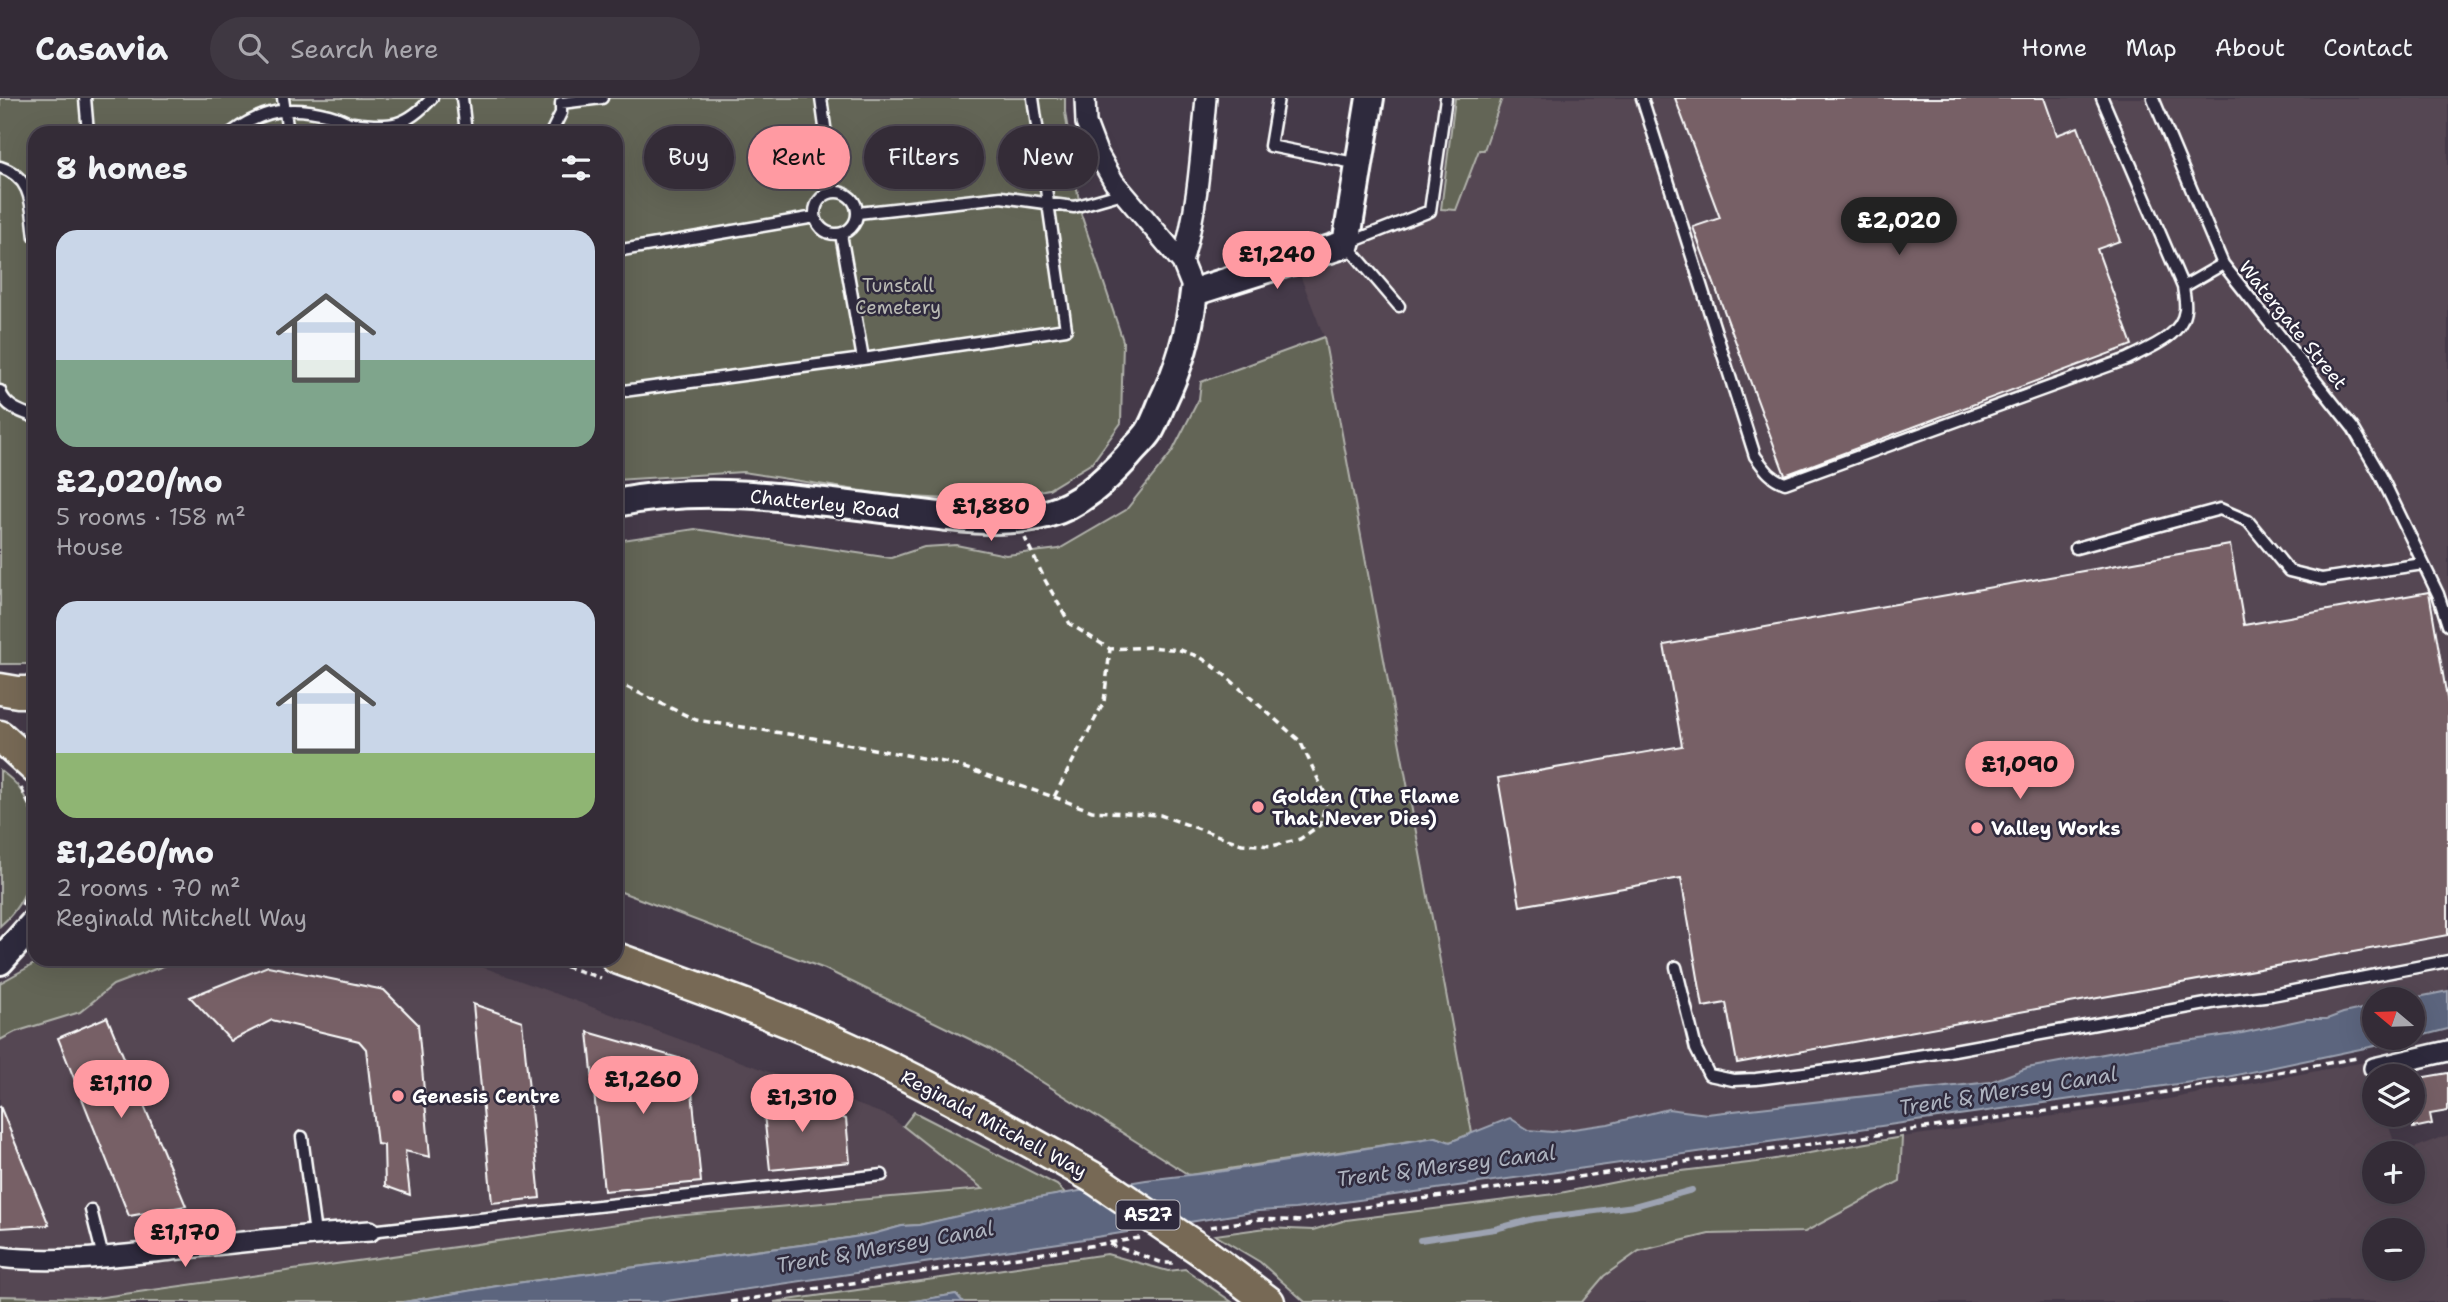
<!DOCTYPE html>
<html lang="en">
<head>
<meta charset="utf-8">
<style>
	:root { --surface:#342c37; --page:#3f3842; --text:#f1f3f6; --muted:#a9a7ad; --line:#4e4852; --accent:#ff9aa2 }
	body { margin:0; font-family:"Shantell Sans",sans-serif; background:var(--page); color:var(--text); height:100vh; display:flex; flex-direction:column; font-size:26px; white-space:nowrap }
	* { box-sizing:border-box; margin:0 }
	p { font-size:23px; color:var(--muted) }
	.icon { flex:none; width:38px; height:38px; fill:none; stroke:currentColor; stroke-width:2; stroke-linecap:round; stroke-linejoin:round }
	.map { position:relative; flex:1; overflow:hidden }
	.panel { position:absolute; left:28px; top:28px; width:595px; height:840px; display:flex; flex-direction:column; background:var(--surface); border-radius:21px; box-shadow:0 7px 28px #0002,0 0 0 2px var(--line) }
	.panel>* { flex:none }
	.guide { position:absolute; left:644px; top:28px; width:665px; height:63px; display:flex; gap:14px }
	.needle { width:46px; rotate:289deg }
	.controls { position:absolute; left:2362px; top:889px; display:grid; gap:14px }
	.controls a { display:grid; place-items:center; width:63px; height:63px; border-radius:50%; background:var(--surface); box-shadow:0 7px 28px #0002,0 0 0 2px var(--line); font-size:35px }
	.price { position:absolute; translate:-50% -60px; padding:0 16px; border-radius:24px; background:var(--accent); color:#111; font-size:23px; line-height:46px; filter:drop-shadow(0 2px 4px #0008) }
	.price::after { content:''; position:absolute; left:50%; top:42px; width:21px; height:16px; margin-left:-10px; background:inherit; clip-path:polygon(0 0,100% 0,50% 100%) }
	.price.on { background:#222; color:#fff }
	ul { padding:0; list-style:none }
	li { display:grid; align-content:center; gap:14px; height:371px; padding:0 28px }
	li span { display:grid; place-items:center; height:217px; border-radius:21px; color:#555 }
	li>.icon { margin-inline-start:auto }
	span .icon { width:126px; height:126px; fill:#fffc; stroke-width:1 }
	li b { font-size:30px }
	h2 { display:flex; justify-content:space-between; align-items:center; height:84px; padding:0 28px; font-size:30px }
	.pill { padding:0 24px; border-radius:32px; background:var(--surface); box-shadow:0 7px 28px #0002,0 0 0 2px var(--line); font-size:24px; line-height:63px }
	.pill.on { background:var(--accent); color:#111 }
	header { display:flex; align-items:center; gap:42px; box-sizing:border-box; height:98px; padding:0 35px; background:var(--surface); border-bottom:2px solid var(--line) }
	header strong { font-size:33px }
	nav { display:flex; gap:38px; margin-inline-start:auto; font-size:24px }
	.search { width:490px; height:63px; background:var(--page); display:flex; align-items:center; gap:18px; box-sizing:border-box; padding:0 24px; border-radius:38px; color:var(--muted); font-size:26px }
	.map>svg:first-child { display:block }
	.built { fill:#544652; fill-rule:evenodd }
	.green { fill:#636557; stroke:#b1b2ab; stroke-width:2 }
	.water { fill:#5b657e; stroke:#9da3b2; stroke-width:2 }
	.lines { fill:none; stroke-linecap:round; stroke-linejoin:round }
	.stream { stroke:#9da3b2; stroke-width:6 }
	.building { fill:#776166; stroke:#fff; stroke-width:2 }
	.lane-casing { stroke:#fff; stroke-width:15 }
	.street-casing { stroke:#fff; stroke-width:24 }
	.secondary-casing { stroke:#fff; stroke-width:32 }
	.primary-casing { stroke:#fff; stroke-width:35 }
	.path { stroke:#fff; stroke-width:3.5; stroke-dasharray:7 5; stroke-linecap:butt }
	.lane { stroke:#2f2a3d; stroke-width:10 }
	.street { stroke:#2f2a3d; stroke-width:19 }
	.secondary { stroke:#2f2a3d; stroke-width:26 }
	.primary { stroke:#776954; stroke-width:30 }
	.primary-bridge-casing { stroke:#fff; stroke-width:35; stroke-linecap:butt }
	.primary-bridge { stroke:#776954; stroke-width:30 }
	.poi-dot { fill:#ff9aa2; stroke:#2f2a3d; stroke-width:2.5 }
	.labels { text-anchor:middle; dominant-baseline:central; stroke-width:5; stroke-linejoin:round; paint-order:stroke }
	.shield { fill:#2f2a3d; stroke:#c1bfc5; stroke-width:2 }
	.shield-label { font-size:18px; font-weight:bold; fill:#fff }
	.park-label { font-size:19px; fill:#b9bab3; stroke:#2f2a3d }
	.street-label { font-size:19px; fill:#fff; stroke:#2f2a3d }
	.poi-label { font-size:19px; font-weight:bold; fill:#fff; stroke:#2f2a3d; text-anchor:start }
	.water-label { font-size:21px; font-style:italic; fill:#adb2be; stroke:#2f2a3d }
</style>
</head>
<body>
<header>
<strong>Casavia</strong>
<div class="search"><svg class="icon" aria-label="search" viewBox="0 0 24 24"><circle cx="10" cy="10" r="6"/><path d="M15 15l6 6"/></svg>Search here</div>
<nav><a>Home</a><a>Map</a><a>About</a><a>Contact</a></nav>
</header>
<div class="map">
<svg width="2448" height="1204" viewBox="0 0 2448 1204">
	<rect width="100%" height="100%" fill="#453a49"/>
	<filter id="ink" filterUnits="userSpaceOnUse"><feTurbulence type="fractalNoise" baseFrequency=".0143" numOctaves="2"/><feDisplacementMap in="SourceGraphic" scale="14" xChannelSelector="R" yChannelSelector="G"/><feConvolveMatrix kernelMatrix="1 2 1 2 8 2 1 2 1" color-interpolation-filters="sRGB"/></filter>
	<g filter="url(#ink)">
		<path class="built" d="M1502 0H2448V893L2408 901H2375V908L2343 915 2327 921H2306L2242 935 2136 950 2027 970 1990 984 1707 1016 1668 1011 1608 1026 1552 1034 1529 1032 1510 1020 1472 1035 1324 239 1300 177 1441 111 1456 112 1479 52H1484Z
			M84 861H461L889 1018 984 1091 674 1118 96 1200 0 1198V911Z
			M2365 964 2375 989V1017H2385L2398 1055H2375V1094H2413V1055H2401L2448 1037V1204H1582L1604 1178 1639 1153 1709 1136 1805 1134 1900 1083 1902 1039 2152 1004ZM2375 1132H2413V1171H2375Z"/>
		<path class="green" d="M0 0H1065V14L1081 116 1123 243 1121 325 1092 365 1049 391 985 403 894 398 743 374 616 382V35H35V566H0Z
			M1455 0H1502L1484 52H1479L1456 112 1441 111Z
			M1324 239 1472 1035 1450 1044 1436 1039 1189 1077 990 951 825 871 616 792V443L695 431 891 460 924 449 956 447 1006 457 1059 451 1126 412 1172 354 1199 301 1201 284Z
			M0 672C5 676 12 681 16 686 50 726 38 796 0 828Z
			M43 861H182L113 887 80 914 15 934 0 942V885Z
			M914 1014 1057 1087 1065 1095 919 1127 902 1128 873 1136 816 1145 509 1186 404 1204H0V1198L96 1200 674 1118 983 1091 903 1028Z
			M1902 1039 1900 1083 1805 1134 1709 1136 1639 1153 1604 1178 1582 1204H1305L1260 1164 1215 1137 1266 1130 1313 1132 1346 1122 1555 1096 1656 1076 1757 1064Z
			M1107 1156 1168 1173 1185 1171 1232 1204H963L956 1196 909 1204H774Z"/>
		<path class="water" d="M2448 893V931L2413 940V901H2408Z
			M2375 908V940H2413L2227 979 1295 1111 1258 1113 1059 1145 660 1204H404L509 1186 816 1145 873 1136 902 1128 919 1127 1031 1101 1146 1082 1224 1073 1436 1039 1450 1044 1510 1020 1529 1032 1552 1034 1608 1026 1668 1011 1707 1016 1990 984 2027 970 2136 950 2242 935 2306 921H2327L2343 915Z
			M956 1196 963 1204H909Z"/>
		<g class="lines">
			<path class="stream" d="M1420 1142 1495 1131 1533 1121 1634 1108 1692 1092"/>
		</g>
		<path class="building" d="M1675 0H2044L2057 37 2078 29 2120 143 2097 151 2132 247 1785 377 1693 129 1720 120Z
			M2230 447 2244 527 2429 494 2448 606V837L1737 965 1726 905 1703 909 1681 780 1520 808 1498 680 1682 648 1664 547Z
			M268 868 384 892 418 926 430 1059 405 1053 410 1097 385 1088 384 1047 377 1046 366 951 359 943 272 922 231 943 190 899Z
			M473 906 522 923 540 1100 492 1105Z
			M107 919 186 1108 129 1118 58 940Z
			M588 934 689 963 701 1084 604 1093Z
			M2448 975V1013L2430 1016 2432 1026 2413 1030V981Z
			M761 988 846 1021 850 1064 770 1072Z
			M0 1008 49 1127 0 1130Z"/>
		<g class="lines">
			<defs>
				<path id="lane" d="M85 0 88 35
					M283 0 288 35
					M462 0 466 35
					M821 0 834 94
					M1278 0 1270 48 1359 66
					M1642 0 1755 358C1764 370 1770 380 1785 385L2127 261C2148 250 2182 239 2185 212 2186 205 2184 196 2183 189L2102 0
					M2153 0 2223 166 2353 330 2381 378 2438 496 2448 527
					M353 25C390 30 406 29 432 0
					M231 35C264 11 291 7 329 17 341 20 353 26 362 35
					M551 35 561 15V5L602 0
					M0 69C34 80 31 109 35 139
					M815 115a21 21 0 1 1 42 0a21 21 0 1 1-42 0Z
					M858 115 1001 99 1074 109 1123 95
					M841 136 863 261
					M616 153 815 119
					M2183 189 2223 166
					M1399 208 1346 146 1430 113 1446 0
					M0 293C5 309 21 314 35 319
					M616 294 863 261 1066 231 1033 0
					M2076 450 2220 411 2248 423 2289 473 2322 481 2423 466
					M1676 869 1696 951 1709 977 1733 982 1756 981 1835 971 1943 954 2217 904 2272 897 2448 863
					M302 1039 315 1136
					M91 1112 103 1159
					M370 1133 882 1077"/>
				<path id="street" d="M1085 0 1086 25 1097 54 1114 84 1182 164 1194 194
					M1182 164C1198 111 1201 54 1206 0
					M2374 970 2448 953
					M0 1159C57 1166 115 1158 172 1152 238 1144 304 1137 370 1133"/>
				<path id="secondary" d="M616 405C709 385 807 402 900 413 948 419 1000 428 1047 416 1080 407 1105 383 1128 358 1134 350 1143 343 1149 334 1154 326 1158 315 1162 305 1180 267 1189 237 1194 194L1346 146 1370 0
					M0 863 35 824"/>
				<path id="primary" d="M0 591 18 594H35
					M0 638 35 670
					M616 860C699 890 784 919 864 957 943 994 1018 1037 1094 1080
					M1202 1153 1269 1204"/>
			</defs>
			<use href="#lane" class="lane-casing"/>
			<use href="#street" class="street-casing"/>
			<use href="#secondary" class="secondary-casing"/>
			<use href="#primary" class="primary-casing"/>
			<path class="path" d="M616 584 696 622 808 639 949 665 1054 699 1104 604 1110 551 1070 526 1045 482 1025 440
				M21 690 35 719
				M1054 699 1092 713 1160 717 1242 746 1272 748 1300 741 1320 727 1327 700 1300 643 1220 573 1200 559 1180 552 1151 549 1110 551
				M22 807 35 776
				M542 861 601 880
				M1210 1129 1261 1121 1301 1123 1336 1113 2104 1005 2357 960
				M1109 1146 1163 1165H1175
				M730 1204 1140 1140"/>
			<use href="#lane" class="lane"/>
			<use href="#street" class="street"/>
			<use href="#secondary" class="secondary"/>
			<use href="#primary" class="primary"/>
			<defs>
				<path id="primary-bridge" d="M1094 1080 1202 1153"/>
			</defs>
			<use href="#primary-bridge" class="primary-bridge-casing"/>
			<use href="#primary-bridge" class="primary-bridge"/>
		</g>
	</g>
	<g class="poi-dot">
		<circle cx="1258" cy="709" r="7"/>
		<circle cx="1977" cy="730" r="7"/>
		<circle cx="398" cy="998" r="7"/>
	</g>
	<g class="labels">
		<rect class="shield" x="1116.5" y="1102.5" width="63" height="29" rx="5"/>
		<g class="shield-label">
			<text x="1148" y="1117">A527</text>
		</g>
		<g class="park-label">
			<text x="898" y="187">Tunstall<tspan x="898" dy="22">Cemetery</tspan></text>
		</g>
		<g class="street-label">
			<text transform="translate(2293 227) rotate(51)">Watergate Street</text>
			<text transform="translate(825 406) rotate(6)">Chatterley Road</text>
			<text transform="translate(994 1026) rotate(28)">Reginald Mitchell Way</text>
		</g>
		<g class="poi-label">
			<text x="1272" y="698">Golden (The Flame<tspan x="1272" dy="22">That Never Dies)</tspan></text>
			<text x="1991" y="730">Valley Works</text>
			<text x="412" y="998">Genesis Centre</text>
		</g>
		<g class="water-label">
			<text transform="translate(2008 993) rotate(-9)">Trent &amp; Mersey Canal</text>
			<text transform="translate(1446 1068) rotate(-7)">Trent &amp; Mersey Canal</text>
			<text transform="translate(885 1149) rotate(-10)">Trent &amp; Mersey Canal</text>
		</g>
	</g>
</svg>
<div class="controls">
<a><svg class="needle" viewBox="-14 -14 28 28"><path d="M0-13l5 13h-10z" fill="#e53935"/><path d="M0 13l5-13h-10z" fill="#a9a7ad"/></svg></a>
<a><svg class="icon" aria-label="layers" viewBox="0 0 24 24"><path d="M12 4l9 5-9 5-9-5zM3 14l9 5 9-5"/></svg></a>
<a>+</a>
<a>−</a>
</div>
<b class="price on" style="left:1899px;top:159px">£2,020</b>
<b class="price" style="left:1277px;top:193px">£1,240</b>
<b class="price" style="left:991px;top:445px">£1,880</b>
<b class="price" style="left:2020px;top:703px">£1,090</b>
<b class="price" style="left:643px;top:1018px">£1,260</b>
<b class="price" style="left:121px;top:1022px">£1,110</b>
<b class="price" style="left:802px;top:1036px">£1,310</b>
<b class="price" style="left:185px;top:1171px">£1,170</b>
<div class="guide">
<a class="pill">Buy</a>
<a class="pill on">Rent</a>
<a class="pill">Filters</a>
<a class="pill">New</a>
</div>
<section class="panel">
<h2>8 homes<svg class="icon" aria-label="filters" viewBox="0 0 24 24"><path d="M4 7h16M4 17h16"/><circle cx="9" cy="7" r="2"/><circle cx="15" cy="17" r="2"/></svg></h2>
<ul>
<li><span style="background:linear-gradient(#c9d6e8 60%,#7fa58c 0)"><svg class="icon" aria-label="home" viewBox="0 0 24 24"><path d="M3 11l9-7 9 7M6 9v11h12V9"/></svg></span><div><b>£2,020/mo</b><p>5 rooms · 158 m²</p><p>House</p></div></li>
<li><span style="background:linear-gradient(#c9d6e8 70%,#8fb573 0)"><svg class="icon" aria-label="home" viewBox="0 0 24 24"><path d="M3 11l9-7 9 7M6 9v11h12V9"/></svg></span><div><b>£1,260/mo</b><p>2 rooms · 70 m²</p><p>Reginald Mitchell Way</p></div></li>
</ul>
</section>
</div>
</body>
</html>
